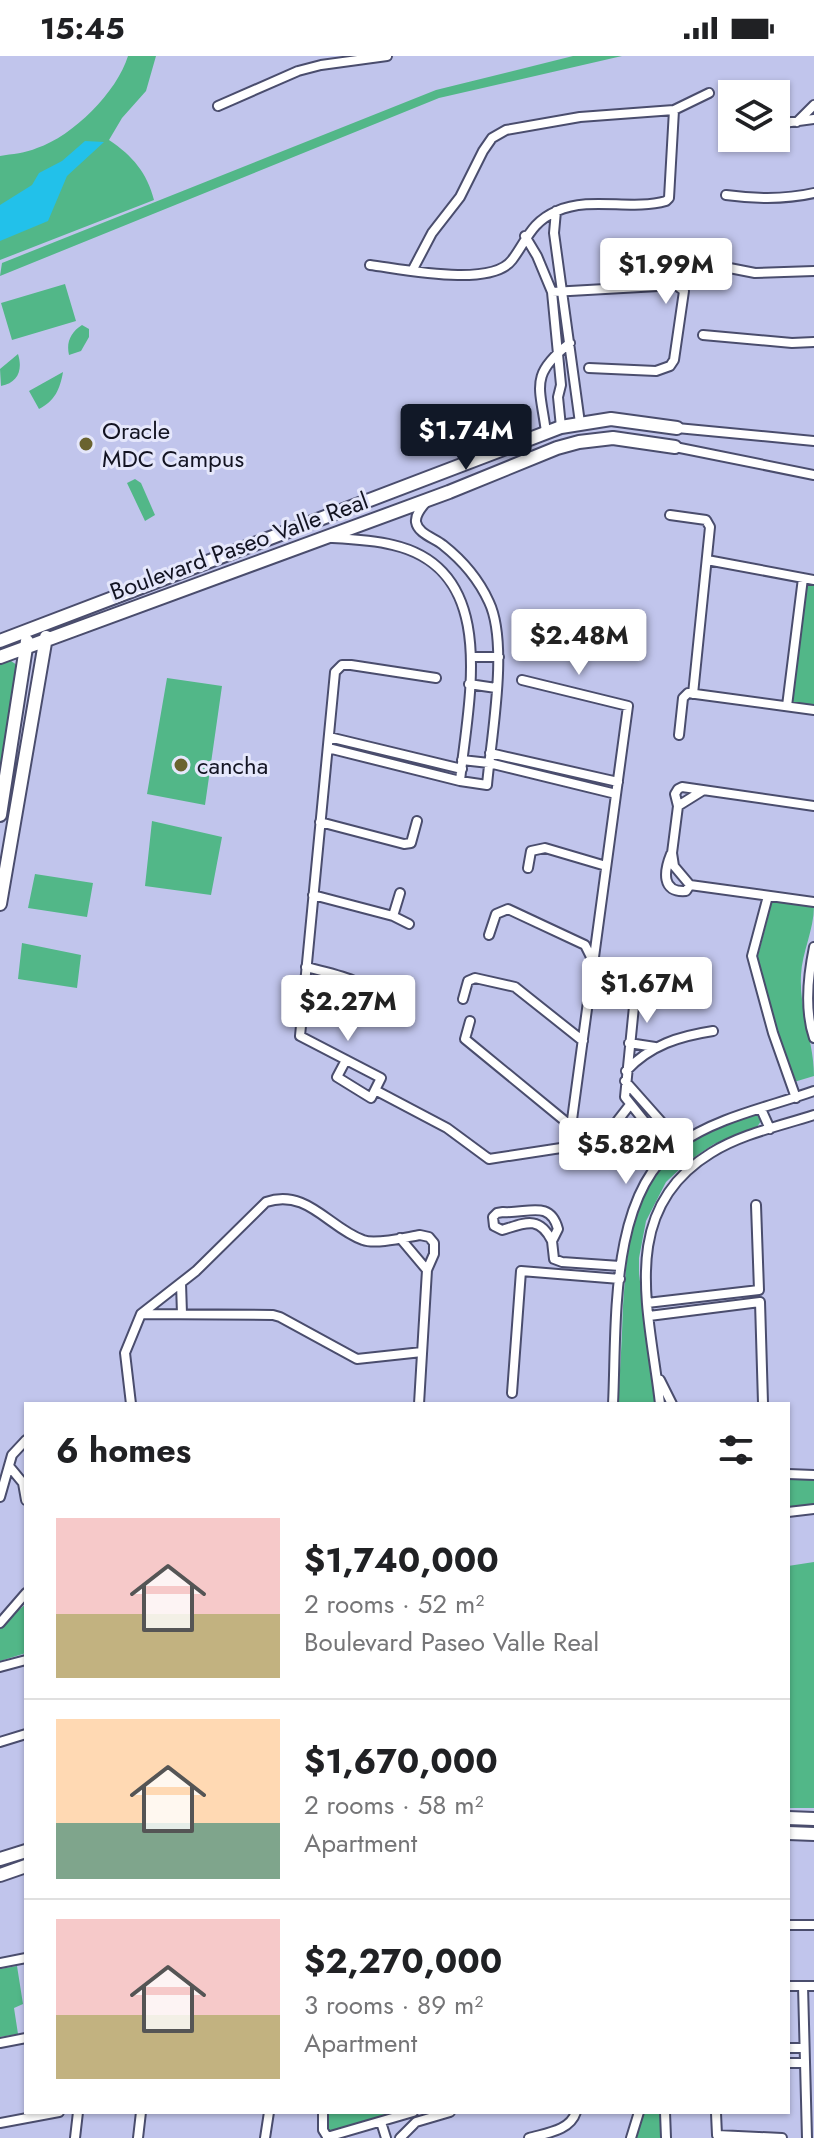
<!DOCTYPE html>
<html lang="en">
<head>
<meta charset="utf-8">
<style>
	:root { --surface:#fff; --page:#f2f2f2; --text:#202124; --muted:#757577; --line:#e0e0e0; --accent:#111827 }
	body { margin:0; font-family:Jost,sans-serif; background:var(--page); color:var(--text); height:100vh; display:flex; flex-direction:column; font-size:30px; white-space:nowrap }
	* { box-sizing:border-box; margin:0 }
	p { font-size:26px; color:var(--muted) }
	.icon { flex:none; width:44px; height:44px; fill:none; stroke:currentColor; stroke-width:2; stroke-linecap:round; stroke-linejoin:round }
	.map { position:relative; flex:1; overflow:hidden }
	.side { position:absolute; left:24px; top:1346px; width:766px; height:712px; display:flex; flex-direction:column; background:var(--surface); border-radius:0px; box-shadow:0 2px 6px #0004 }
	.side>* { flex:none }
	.tools { position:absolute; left:718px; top:24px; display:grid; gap:16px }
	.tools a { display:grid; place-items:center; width:72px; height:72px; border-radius:0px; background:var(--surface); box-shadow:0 2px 6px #0004; font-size:40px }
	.price { position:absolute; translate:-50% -68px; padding:0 18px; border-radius:8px; background:#fff; color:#222; font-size:26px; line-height:52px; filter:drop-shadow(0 2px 4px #0008) }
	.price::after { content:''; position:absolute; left:50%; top:48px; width:24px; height:18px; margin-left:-12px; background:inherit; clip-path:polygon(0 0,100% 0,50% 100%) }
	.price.current { background:var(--accent); color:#fff }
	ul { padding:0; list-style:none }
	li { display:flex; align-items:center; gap:24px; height:200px; padding:0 32px }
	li+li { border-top:2px solid var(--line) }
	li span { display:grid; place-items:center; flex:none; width:224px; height:160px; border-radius:0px; color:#555 }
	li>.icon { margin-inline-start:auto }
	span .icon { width:96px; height:96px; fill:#fffc; stroke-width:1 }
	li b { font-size:34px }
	h2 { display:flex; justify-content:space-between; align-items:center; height:96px; padding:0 32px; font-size:34px }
	.status { display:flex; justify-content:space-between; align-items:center; height:56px; padding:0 40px; background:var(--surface); direction:ltr }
	.status svg { height:22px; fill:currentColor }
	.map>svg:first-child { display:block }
	.green { fill:#52b788 }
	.water { fill:#22c1ea }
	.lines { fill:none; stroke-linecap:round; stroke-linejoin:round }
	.street-casing { stroke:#4a4d6d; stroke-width:12 }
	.secondary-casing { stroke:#4a4d6d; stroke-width:16 }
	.street { stroke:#fff; stroke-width:8 }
	.secondary { stroke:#fff; stroke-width:12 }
	.poi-dot { fill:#6a632f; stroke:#e5e7fb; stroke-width:3 }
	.labels { text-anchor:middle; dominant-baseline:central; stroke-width:6; stroke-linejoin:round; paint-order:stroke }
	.poi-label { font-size:24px; fill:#131422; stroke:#e5e7fb; text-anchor:start }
	.street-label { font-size:24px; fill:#131422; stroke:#e5e7fb }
</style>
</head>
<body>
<div class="status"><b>15:45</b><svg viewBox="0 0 49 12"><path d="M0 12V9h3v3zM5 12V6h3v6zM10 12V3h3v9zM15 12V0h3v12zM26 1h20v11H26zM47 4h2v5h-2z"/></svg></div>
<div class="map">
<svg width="814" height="2082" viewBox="0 0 814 2082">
	<rect width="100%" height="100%" fill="#c1c5ec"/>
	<path class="green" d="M128 0H156L146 35 122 62 109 84C133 100 147 117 154 144L0 204V100C12 98 26 97 37 92 73 80 117 36 128 0Z
		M573 0H622L439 42 0 220 2 207 436 34Z
		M65 228 76 265 12 284 1 247Z
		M82 269 89 273V281L81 295 69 299C66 286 71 276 82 269Z
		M18 298C23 314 18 327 1 330L0 313Z
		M63 316C60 333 55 345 39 353L29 335Z
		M135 423 141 427 155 459 145 465 127 427Z
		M805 529 814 530V649L791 646Z
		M8 603 20 611 0 726V606Z
		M167 622 222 630 205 749 147 738Z
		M152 765 222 781 211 839 145 830Z
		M35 818 93 827 87 861 28 852Z
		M772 846 814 850C814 874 802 896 801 919 799 954 814 986 814 1020L794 1026 778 980 757 903Z
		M22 887 81 899 77 932 18 923Z
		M757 1059 761 1065 757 1071 714 1088 687 1106 666 1126 646 1165 639 1202V1218L656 1348H618C620 1315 622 1283 623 1250 628 1174 637 1107 716 1073 729 1067 744 1063 757 1059Z
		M788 1421 814 1422V1449L788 1452Z
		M814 1506V1752H788V1510Z
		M26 1548V1597L0 1605V1569Z
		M17 1910 23 1948 14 1952 18 1978 0 1981V1913Z
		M329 2056H396L326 2076Z
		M642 2056H660L663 2082H635Z"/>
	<path class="water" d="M85 85 104 86 67 120 48 165 0 185V149L32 129 39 117 62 105Z"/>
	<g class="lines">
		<defs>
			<path id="street" d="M218 50 298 15 321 9 387 0
				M797 66 814 49
				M776 68 814 63
				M730 74H732
				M726 139C756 143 784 144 814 137
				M556 155 554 177 580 367
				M525 180 537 200 552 236 561 329 558 341 561 371
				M370 209C402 213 491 232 512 204 527 184 531 166 557 155 591 140 631 155 666 145L669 142 674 54
				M714 209 755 217 814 215
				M412 215 432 177 460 141 483 95 492 82 506 74 580 61 674 54 709 37
				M552 236 676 229 684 235 674 304 670 310 656 315 589 312
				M703 279 792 287 814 286
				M677 372 814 385
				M546 376C540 330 529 319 570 287
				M675 391 814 419
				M670 459 706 464 710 471 693 638
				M332 482C352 483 373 484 393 489 501 514 468 645 460 725
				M707 504 814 524
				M472 601H499
				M469 628 496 632
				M787 650 803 522
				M679 679 683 642 688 637 814 654
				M329 681 462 713
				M328 692 460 725 487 729C491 682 509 588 489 546 479 524 462 504 443 489 435 482 418 478 416 466 415 458 422 451 427 445
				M490 697 618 726
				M462 704 489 707 616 738
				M702 735 678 750 672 797 674 810 690 829 814 846
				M678 750 675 738 678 733 682 731 814 750
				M320 766 404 788 411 787 417 765
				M671 798C664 815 661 837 686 835L690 829
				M528 812 531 795 545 792 606 810
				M313 839 393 860 409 868
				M768 840 752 900 773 977 796 1042
				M393 860 400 837
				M489 879 496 858 508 853 585 889 593 905
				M814 891C808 920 804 953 814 982
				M609 909 698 915
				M638 910 625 1041 669 1096
				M306 911C338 919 364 924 388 946L379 965
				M463 943 468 925 475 922 515 931 583 985
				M470 965 465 983 571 1070
				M629 987 655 991
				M346 1004 337 1021 371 1042 381 1022 300 980 335 616 342 609H351L436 622
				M626 1015C650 989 680 980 713 975
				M625 1025 680 1087
				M375 1034 447 1072 489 1103 561 1092 569 1086 628 650 522 624
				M761 1053 770 1073
				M584 1108 629 1050
				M400 1182 427 1214
				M552 1185C539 1159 525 1167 502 1174L494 1170 493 1161 497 1157 503 1156C527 1158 550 1143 558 1173L552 1185 554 1203 562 1206 620 1210
				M181 1227 182 1258
				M647 1247 759 1234 756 1149
				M142 1258 273 1259 280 1261 357 1303 422 1296
				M649 1260 760 1246 763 1347
				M660 1324 672 1348
				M512 1337 521 1215 620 1223
				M131 1348 125 1297 141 1258 196 1215 266 1146C307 1132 329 1172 363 1184 376 1189 407 1181 420 1179L429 1181 434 1187V1198L427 1214 419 1348
				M613 1348C617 1271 608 1139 678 1089 717 1061 769 1051 814 1035
				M660 1348C650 1257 616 1155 711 1097 741 1078 780 1070 814 1059
				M9 1410 23 1427 26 1444
				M788 1418 814 1419
				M0 1441 12 1399 26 1384
				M788 1456 814 1453
				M0 1567 26 1537
				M0 1611 26 1604
				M0 1686 26 1678
				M788 1869H814
				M0 1907 26 1902
				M788 1930H814
				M803 1930 807 2082
				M0 1987 26 1982
				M788 1992H803
				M788 2007H804
				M323 2056V2074L328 2082
				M665 2056 666 2082
				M716 2057 717 2079 782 2082
				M381 2066 386 2082
				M0 2067 59 2056
				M327 2081 413 2056
				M75 2082 78 2056
				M138 2082 141 2056
				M265 2082 269 2056
				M400 2082 416 2066 450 2056
				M529 2082C546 2077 570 2075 576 2056
				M631 2082 639 2056"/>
			<path id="secondary" d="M0 585 561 371 611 363 677 372
				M0 601 449 436 557 392 579 386 613 382 675 391
				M0 759 27 585
				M0 848 46 581
				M788 1762 814 1763
				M788 1777 814 1778
				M0 1803 26 1795
				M0 1819 26 1810"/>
		</defs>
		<use href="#street" class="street-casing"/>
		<use href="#secondary" class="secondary-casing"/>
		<use href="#street" class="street"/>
		<use href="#secondary" class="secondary"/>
	</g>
	<g class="poi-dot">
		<circle cx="86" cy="388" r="8"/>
		<circle cx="181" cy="709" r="8"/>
	</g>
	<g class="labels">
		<g class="poi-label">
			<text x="102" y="374">Oracle<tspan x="102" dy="28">MDC Campus</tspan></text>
			<text x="197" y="709">cancha</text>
		</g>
		<g class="street-label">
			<text transform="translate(239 490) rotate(-20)">Boulevard Paseo Valle Real</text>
		</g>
	</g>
</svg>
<div class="tools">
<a><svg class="icon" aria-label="layers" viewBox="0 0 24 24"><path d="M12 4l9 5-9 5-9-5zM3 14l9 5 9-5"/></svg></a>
</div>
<b class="price" style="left:666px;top:250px">$1.99M</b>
<b class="price current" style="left:466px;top:416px">$1.74M</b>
<b class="price" style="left:579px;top:621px">$2.48M</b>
<b class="price" style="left:647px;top:969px">$1.67M</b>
<b class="price" style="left:348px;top:987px">$2.27M</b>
<b class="price" style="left:626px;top:1130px">$5.82M</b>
<section class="side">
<h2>6 homes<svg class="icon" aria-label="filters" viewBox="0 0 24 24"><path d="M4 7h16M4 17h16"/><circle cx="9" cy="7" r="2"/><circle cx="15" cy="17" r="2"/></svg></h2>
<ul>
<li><span style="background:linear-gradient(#f6c9c9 60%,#c2b280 0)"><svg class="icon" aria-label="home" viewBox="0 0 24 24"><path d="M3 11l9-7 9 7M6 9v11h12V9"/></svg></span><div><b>$1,740,000</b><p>2 rooms · 52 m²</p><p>Boulevard Paseo Valle Real</p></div></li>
<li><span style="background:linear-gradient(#ffd9b3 65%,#7fa58c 0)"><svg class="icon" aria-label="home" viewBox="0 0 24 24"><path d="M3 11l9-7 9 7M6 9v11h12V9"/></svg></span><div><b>$1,670,000</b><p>2 rooms · 58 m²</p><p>Apartment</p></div></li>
<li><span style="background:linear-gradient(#f6c9c9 60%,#c2b280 0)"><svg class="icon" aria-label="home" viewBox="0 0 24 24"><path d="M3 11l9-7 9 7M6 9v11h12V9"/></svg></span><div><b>$2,270,000</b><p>3 rooms · 89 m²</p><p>Apartment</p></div></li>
</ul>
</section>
</div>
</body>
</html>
